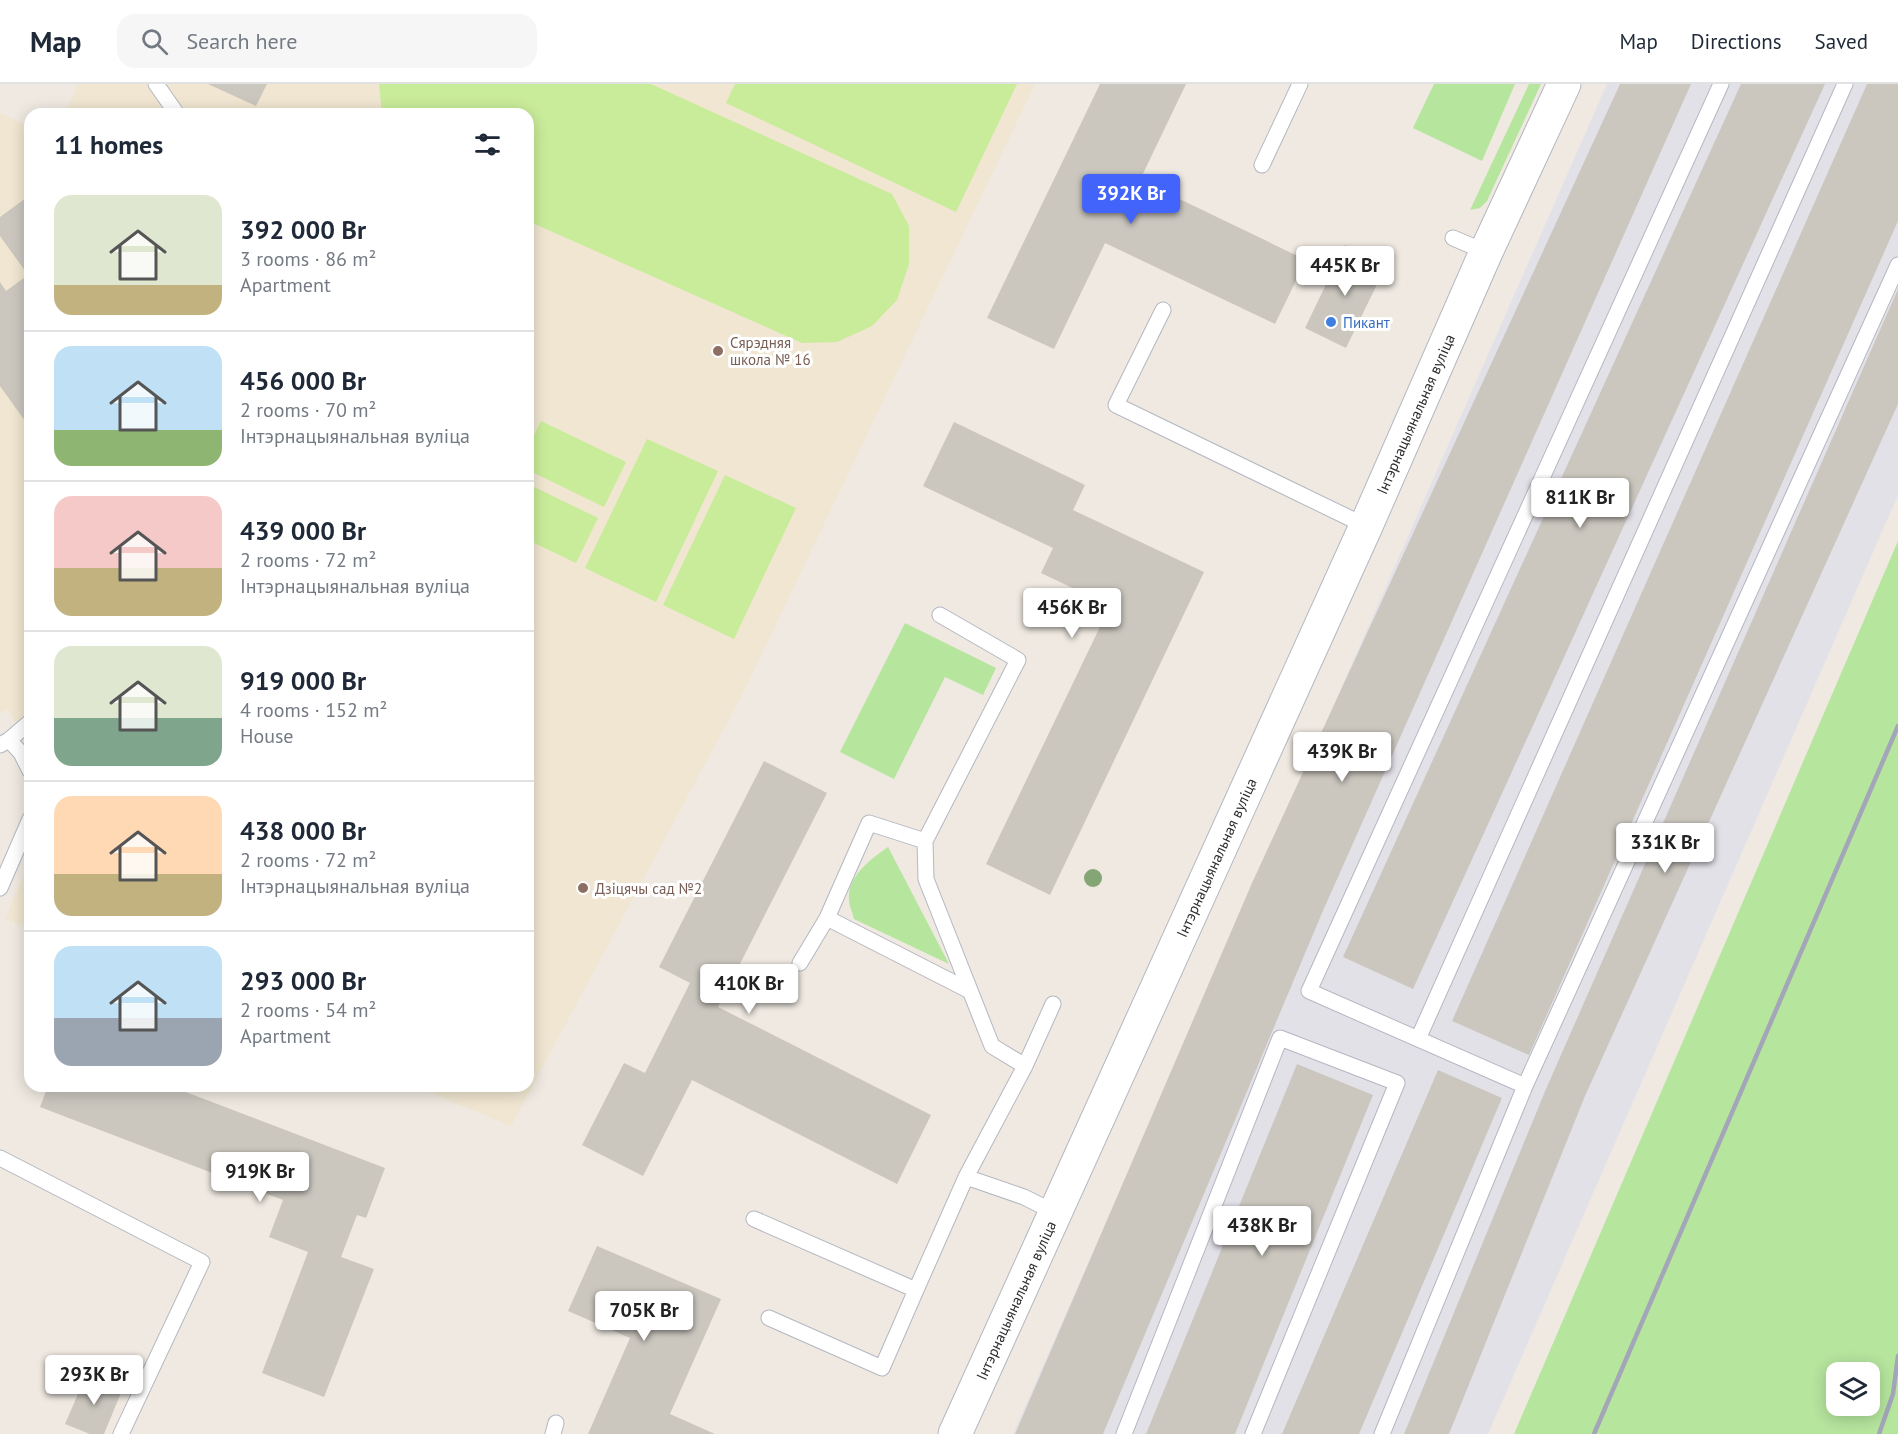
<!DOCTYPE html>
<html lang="en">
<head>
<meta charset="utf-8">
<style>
	:root { --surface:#fff; --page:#f6f6f7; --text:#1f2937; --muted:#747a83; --line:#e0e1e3; --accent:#4264fb }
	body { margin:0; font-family:"PT Sans",sans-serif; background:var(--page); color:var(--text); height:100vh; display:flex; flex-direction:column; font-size:22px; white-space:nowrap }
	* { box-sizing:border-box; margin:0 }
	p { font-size:20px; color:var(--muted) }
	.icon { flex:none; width:33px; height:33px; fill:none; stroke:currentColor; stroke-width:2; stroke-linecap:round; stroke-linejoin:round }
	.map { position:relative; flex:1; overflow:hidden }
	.sheet { position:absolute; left:24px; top:24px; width:510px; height:984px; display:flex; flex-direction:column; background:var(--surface); border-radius:18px; box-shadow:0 3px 15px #0003 }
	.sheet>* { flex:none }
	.fabs { position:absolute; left:1826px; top:1278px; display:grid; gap:12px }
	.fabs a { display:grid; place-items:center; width:54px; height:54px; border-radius:12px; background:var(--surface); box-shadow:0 3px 15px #0003; font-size:30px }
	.price { position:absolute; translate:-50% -51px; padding:0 14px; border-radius:6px; background:#fff; color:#222; font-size:20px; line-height:39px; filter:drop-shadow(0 2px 3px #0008) }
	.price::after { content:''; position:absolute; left:50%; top:36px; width:18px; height:14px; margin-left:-9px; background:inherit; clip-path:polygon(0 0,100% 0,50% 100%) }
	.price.on { background:var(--accent); color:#fff }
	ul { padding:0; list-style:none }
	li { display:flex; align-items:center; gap:18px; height:150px; padding:0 30px }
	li+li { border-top:2px solid var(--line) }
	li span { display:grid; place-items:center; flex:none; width:168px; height:120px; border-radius:18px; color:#555 }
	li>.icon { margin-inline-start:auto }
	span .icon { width:72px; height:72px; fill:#fffc; stroke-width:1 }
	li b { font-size:26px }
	h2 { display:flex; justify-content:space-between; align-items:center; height:72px; padding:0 30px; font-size:26px }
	header { display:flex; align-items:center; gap:36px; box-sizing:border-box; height:84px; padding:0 30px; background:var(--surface); border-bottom:2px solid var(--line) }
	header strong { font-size:28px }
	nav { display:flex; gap:33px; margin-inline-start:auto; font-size:21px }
	.search { width:420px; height:54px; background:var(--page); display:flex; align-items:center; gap:15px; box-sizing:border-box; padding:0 21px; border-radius:18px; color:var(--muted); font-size:22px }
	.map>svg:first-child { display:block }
	.industrial { fill:#e3e1e8 }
	.education { fill:#f0e6d1 }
	.green { fill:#b6e59e; fill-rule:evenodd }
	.pitch { fill:#c9ec9a }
	.building { fill:#cbc7bf }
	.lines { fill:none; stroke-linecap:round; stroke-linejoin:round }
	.lane-casing { stroke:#b4b7c1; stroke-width:17 }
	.secondary-casing { stroke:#b4b7c1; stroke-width:35 }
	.lane { stroke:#fff; stroke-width:15 }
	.secondary { stroke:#fff; stroke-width:33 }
	.rail { stroke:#a3a6b8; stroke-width:4.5 }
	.tree { fill:#84a574 }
	.shop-dot { fill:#3f7fe0; stroke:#fff; stroke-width:2 }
	.education-dot { fill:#8d6e63; stroke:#fff; stroke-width:2 }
	.labels { text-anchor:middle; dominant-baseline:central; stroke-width:6; stroke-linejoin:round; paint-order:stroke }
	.shop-label { font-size:15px; fill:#366cbe; stroke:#fff; text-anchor:start }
	.education-label { font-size:15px; fill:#785e54; stroke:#fff; text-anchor:start }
	.street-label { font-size:15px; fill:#2e2e2e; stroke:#fff }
</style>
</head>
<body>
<header>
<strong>Map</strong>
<div class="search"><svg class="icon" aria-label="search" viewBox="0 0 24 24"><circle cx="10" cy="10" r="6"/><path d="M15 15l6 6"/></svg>Search here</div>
<nav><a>Map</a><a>Directions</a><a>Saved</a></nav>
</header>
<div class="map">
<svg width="1898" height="1350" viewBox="0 0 1898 1350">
	<rect width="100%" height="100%" fill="#efe9e1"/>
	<path class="industrial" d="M1607 0H1898V411L1488 1350H1013Z"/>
	<path class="education" d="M78 0H1035L744 607 511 1042 414 1002H528V30H65Z
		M0 29 30 43V669L25 654 7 625 0 629Z
		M30 777V845L5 835Z"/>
	<path class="green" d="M1434 0H1515L1482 77 1413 44Z
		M1529 0H1541L1487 117 1480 124 1470 126Z
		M1898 457V1350H1514ZM1836 1288H1869V1322H1836Z
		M905 539 996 584 983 611 945 593 894 695 840 668Z
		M888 763 949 880 854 835C853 829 849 822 849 816 847 792 871 775 888 763Z"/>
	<path class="pitch" d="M379 0H651L892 110 909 142V180L897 216 872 242 837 258 802 259 528 137V30H382Z
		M735 0H1017L956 128 726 19Z
		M541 337 626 378 604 423 528 386V363Z
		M647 355 718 387 656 518 585 484Z
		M725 391 796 424 734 555 663 521Z
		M528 400 598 434 576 479 528 456Z"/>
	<path class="building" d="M208 0H267L256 22Z
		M1100 0H1186L1140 96 1306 176 1275 240 1105 159 1054 265 987 234Z
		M1620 0H1691L1322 829 1103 1350H1015L1252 799Z
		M1741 0H1825L1413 905 1343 873Z
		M1867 0H1898V137L1529 971 1452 937Z
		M30 111V344L0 302V198L6 207 28 191 0 152V133Z
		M1345 161 1386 182 1346 264 1305 244Z
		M1898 205V320L1585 1012 1449 1350H1404L1546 1005Z
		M954 338 1085 401 1073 426 1204 488 1050 811 986 780 1110 522 1041 489 1053 464 923 402Z
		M764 677 827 709 718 923 931 1031 897 1100 692 996 643 1092 582 1061 624 979 645 989 690 899 659 883Z
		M1297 980 1373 1011 1235 1350H1146Z
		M1438 986 1502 1014 1359 1350H1282Z
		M48 1002H170L385 1084 366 1134 357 1131 341 1173 374 1185 324 1313 262 1289 308 1168 269 1153 283 1116 40 1023Z
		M597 1162 721 1215 670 1330 715 1350H588L630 1254 568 1227Z
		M87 1289 123 1304 104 1350H90L65 1340Z"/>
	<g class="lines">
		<defs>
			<path id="lane" d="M156 0 177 30
				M1262 81 1300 0
				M1453 154 1486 168
				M1163 226 1116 321 1366 442
				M940 531 1018 576 925 757 926 795 992 962 1025 982 966 1093 1024 1113 1054 1128
				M9 656 30 638
				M0 661 9 656 21 669 30 687
				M0 804 30 735
				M827 834 970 907
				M800 879 827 834 869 739 925 757
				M1418 955 1845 0
				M1025 982 1053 920
				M1525 1002 1309 907 1721 0
				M0 1074 202 1178 121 1350
				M754 1135 916 1206 966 1093
				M769 1234 882 1284 916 1206
				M553 1350 556 1339
				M1124 1350 1280 954 1397 999 1253 1350
				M1382 1350 1525 1002 1898 181"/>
			<g id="secondary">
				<path id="s1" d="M955 1350 1366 442 1486 168 1564 0"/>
			</g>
		</defs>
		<use href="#lane" class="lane-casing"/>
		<use href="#secondary" class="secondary-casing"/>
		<use href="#lane" class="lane"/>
		<use href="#secondary" class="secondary"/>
		<path class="rail" d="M1594 1350 1898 642
			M1879 1350 1893 1310 1898 1272"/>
	</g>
	<circle class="tree" cx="1093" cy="794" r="9"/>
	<circle class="shop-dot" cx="1331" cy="238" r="6"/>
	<g class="education-dot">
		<circle cx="718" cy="267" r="6"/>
		<circle cx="583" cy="804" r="6"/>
	</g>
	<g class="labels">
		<g class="shop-label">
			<text x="1343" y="238">Пикант</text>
		</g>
		<g class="education-label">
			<text x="730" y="258">Сярэдняя<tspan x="730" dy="17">школа № 16</tspan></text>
			<text x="595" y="804">Дзіцячы сад №2</text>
		</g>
		<g class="street-label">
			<text stroke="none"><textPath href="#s1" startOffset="1119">Інтэрнацыянальная вуліца</textPath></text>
			<text stroke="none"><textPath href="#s1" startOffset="633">Інтэрнацыянальная вуліца</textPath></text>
			<text stroke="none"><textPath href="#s1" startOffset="147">Інтэрнацыянальная вуліца</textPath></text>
		</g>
	</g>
</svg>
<div class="fabs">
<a><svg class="icon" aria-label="layers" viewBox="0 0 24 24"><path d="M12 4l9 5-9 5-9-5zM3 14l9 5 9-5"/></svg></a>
</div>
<b class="price on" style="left:1131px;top:141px">392K Br</b>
<b class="price" style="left:1345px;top:213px">445K Br</b>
<b class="price" style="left:1580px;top:445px">811K Br</b>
<b class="price" style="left:1072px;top:555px">456K Br</b>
<b class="price" style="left:1342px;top:699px">439K Br</b>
<b class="price" style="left:1665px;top:790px">331K Br</b>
<b class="price" style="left:749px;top:931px">410K Br</b>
<b class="price" style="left:260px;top:1119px">919K Br</b>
<b class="price" style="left:1262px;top:1173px">438K Br</b>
<b class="price" style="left:644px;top:1258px">705K Br</b>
<b class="price" style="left:94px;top:1322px">293K Br</b>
<section class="sheet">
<h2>11 homes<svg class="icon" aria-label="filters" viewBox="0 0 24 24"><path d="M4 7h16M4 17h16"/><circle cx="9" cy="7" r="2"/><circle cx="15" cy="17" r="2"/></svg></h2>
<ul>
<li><span style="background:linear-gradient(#dfe7d0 75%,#c2b280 0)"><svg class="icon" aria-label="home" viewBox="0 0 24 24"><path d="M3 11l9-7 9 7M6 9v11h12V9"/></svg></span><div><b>392 000 Br</b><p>3 rooms · 86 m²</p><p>Apartment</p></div></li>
<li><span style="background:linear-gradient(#bfe0f5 70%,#8fb573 0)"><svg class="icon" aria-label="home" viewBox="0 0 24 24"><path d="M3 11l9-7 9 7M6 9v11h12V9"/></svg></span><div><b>456 000 Br</b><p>2 rooms · 70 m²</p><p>Інтэрнацыянальная вуліца</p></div></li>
<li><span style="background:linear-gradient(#f6c9c9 60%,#c2b280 0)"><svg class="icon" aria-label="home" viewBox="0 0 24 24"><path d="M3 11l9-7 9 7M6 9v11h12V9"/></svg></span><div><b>439 000 Br</b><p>2 rooms · 72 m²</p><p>Інтэрнацыянальная вуліца</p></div></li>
<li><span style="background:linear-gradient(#dfe7d0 60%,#7fa58c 0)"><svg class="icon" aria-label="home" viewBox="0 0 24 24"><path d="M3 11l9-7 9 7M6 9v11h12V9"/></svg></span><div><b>919 000 Br</b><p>4 rooms · 152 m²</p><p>House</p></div></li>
<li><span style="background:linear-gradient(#ffd9b3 65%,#c2b280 0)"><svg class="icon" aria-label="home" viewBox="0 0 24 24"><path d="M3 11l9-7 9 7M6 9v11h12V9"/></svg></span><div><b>438 000 Br</b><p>2 rooms · 72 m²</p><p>Інтэрнацыянальная вуліца</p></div></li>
<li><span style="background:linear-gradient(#bfe0f5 60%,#9aa5b1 0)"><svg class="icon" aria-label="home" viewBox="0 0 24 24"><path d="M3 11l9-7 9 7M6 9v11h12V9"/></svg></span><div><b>293 000 Br</b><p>2 rooms · 54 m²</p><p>Apartment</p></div></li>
</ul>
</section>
</div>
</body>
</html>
